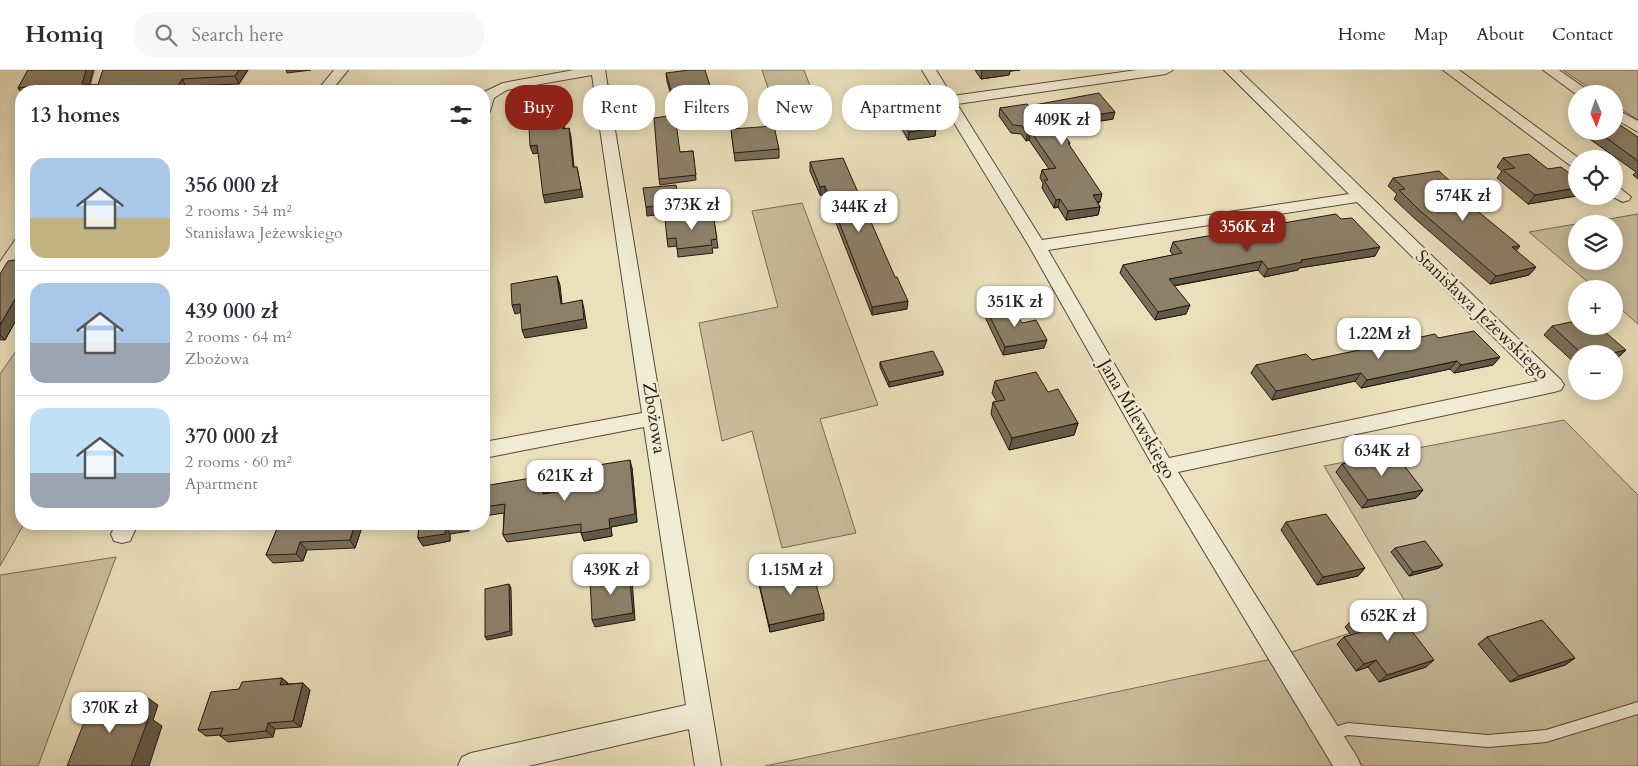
<!DOCTYPE html>
<html lang="en">
<head>
<meta charset="utf-8">
<style>
	:root { --surface:#fff; --page:#f7f7f7; --text:#2b2b33; --muted:#7c7c81; --line:#e1e1e2; --accent:#8f2418 }
	body { margin:0; font-family:Cardo,serif; background:var(--page); color:var(--text); height:100vh; display:flex; flex-direction:column; font-size:19px; white-space:nowrap }
	* { box-sizing:border-box; margin:0 }
	p { font-size:16px; color:var(--muted) }
	.icon { flex:none; width:28px; height:28px; fill:none; stroke:currentColor; stroke-width:2; stroke-linecap:round; stroke-linejoin:round }
	.map { position:relative; flex:1; overflow:hidden }
	.sheet { position:absolute; left:15px; top:15px; width:475px; height:445px; display:flex; flex-direction:column; background:var(--surface); border-radius:20px; box-shadow:0 2px 12px #0003 }
	.sheet>* { flex:none }
	.hud { position:absolute; left:505px; top:15px; width:475px; height:45px; display:flex; gap:10px }
	.needle { width:32px; rotate:178deg }
	.tools { position:absolute; left:1568px; top:15px; display:grid; gap:10px }
	.tools a { display:grid; place-items:center; width:55px; height:55px; border-radius:50%; background:var(--surface); box-shadow:0 2px 12px #0003; font-size:25px }
	.price { position:absolute; translate:-50% -42px; padding:0 11px; border-radius:10px; background:#fff; color:#222; font-size:16px; line-height:32px; filter:drop-shadow(0 1px 2px #0008) }
	.price::after { content:''; position:absolute; left:50%; top:30px; width:15px; height:11px; margin-left:-8px; background:inherit; clip-path:polygon(0 0,100% 0,50% 100%) }
	.price.selected { background:var(--accent); color:#fff }
	ul { padding:0; list-style:none }
	li { display:flex; align-items:center; gap:15px; height:125px; padding:0 15px }
	li+li { border-top:1px solid var(--line) }
	li span { display:grid; place-items:center; flex:none; width:140px; height:100px; border-radius:15px; color:#555 }
	li>.icon { margin-inline-start:auto }
	span .icon { width:60px; height:60px; fill:#fffc; stroke-width:1 }
	li b { font-size:21px }
	h2 { display:flex; justify-content:space-between; align-items:center; height:60px; padding:0 15px; font-size:21px }
	.pill { padding:0 18px; border-radius:20px; background:var(--surface); box-shadow:0 2px 12px #0003; font-size:18px; line-height:45px }
	.pill.selected { background:var(--accent); color:#fff }
	header { display:flex; align-items:center; gap:30px; box-sizing:border-box; height:70px; padding:0 25px; background:var(--surface); border-bottom:1px solid var(--line) }
	header strong { font-size:24px }
	nav { display:flex; gap:28px; margin-inline-start:auto; font-size:18px }
	.search { width:350px; height:45px; background:var(--page); display:flex; align-items:center; gap:12px; box-sizing:border-box; padding:0 18px; border-radius:20px; color:var(--muted); font-size:19px }
	.map>svg:first-child { display:block }
	.green { fill:#c9be9e; stroke:#786a56 }
	.lines { fill:none; stroke-linecap:round; stroke-linejoin:round }
	.service-casing { stroke:#57493a; stroke-width:2 }
	.minor-casing { stroke:#57493a; stroke-width:2 }
	.service { fill:#f1ebd3; fill-rule:evenodd }
	.minor { fill:#f1ebd3; fill-rule:evenodd }
	.wall { fill:#786e59; stroke:#26170f }
	.shaded-wall { fill:#625a49; stroke:#26170f }
	.building { fill:#8c8068; stroke:#26170f }
	.labels { text-anchor:middle; dominant-baseline:central; stroke-width:5; stroke-linejoin:round; paint-order:stroke }
	.street-label { font-size:18px; fill:#26170f; stroke:#f1ebd3 }
</style>
</head>
<body>
<header>
<strong>Homiq</strong>
<div class="search"><svg class="icon" aria-label="search" viewBox="0 0 24 24"><circle cx="10" cy="10" r="6"/><path d="M15 15l6 6"/></svg>Search here</div>
<nav><a>Home</a><a>Map</a><a>About</a><a>Contact</a></nav>
</header>
<div class="map">
<svg width="1638" height="696" viewBox="0 0 1638 696">
	<rect width="100%" height="100%" fill="#eae0bb"/>
	<filter id="stains"><feTurbulence type="fractalNoise" baseFrequency=".004" numOctaves="4"/><feColorMatrix values="0 0 0 0 .2 0 0 0 0 .09 0 0 0 0 .02 0 0 0 .5 -.17"/></filter>
	<radialGradient id="worn" r=".72"><stop offset=".6" stop-color="#630" stop-opacity="0"/><stop offset="1" stop-color="#630" stop-opacity=".3"/></radialGradient>
	<path class="green" d="M762 0H804L818 37 776 42Z
		M1563 0H1638V50L1614 34V24H1598Z
		M802 133 878 335 820 349 856 463 782 478 752 361 722 371 699 253 778 237 752 141Z
		M1638 144V254L1614 233V219H1596L1529 162 1576 154V191H1614V154H1579Z
		M21 274V454H24L0 496V304Z
		M1564 350 1638 425V696H765L1267 590 1412 543 1324 396Z
		M116 487 38 696H0V505Z"/>
	<g class="lines">
		<defs>
			<path id="service" d="M1638 632V644L1546 672 1488 677 1348 665 1330 671 1325 670 1324 665 1325 660 1348 653 1488 665 1546 660Z"/>
			<path id="minor" d="M95 0H109L103 21H89Z
				M334 0H348L331 21H317Z
				M574 0H605L721 696H695L689 659 528 696H458L462 687 471 683 686 635 644 357 484 388V372L642 343 592 5 507 20 494 28 489 44 484 45V22L503 13Z
				M922 0H936L952 26 1137 0H1173L1166 4 957 34 1042 170 1349 124 1224 0H1239L1561 310 1564 315 1561 320 1554 322 1178 402 1357 687 1361 696H1333L1157 403 1029 176ZM1357 132 1538 311 1169 388 1048 180Z
				M1443 0H1459L1580 89H1576V98L1571 96Z
				M1543 0H1559L1593 24H1576Z
				M1614 38 1638 51V62L1614 48Z
				M1614 116 1620 118 1631 127 1629 130 1623 132 1611 126H1614Z
				M21 169V186L6 209 0 211V192L15 170Z
				M116 454H138L130 471 122 473 114 471 111 464Z"/>
		</defs>
		<use href="#service" class="service-casing"/>
		<use href="#minor" class="minor-casing"/>
		<use href="#service" class="service"/>
		<use href="#minor" class="minor"/>
	</g>
	<path class="wall" d="M28 0H93L89 15H98L103 0H248L239 14 186 16 183 21H21V22L18 18Z
		M975 0H1020L1010 1 1009 5 981 9Z
		M666 3 713 30 674 35 667 11Z
		M890 29 936 58 935 66 908 70 890 38Z
		M1029 36 1113 49 1058 58 1070 73 1069 76 1100 132 1098 133 1100 137 1098 145 1066 150 1058 137 1054 138 1042 118 1043 113 1040 108 1042 100 1049 99 1029 70 1026 71 1021 64 1011 63 999 46 1000 38Z
		M731 59 779 79V88L735 91Z
		M1587 61H1614L1638 67V109L1633 105 1636 102 1584 65Z
		M693 81 696 110 660 115 659 109 680 82Z
		M1503 88 1548 99 1576 108V126L1528 134 1497 108 1502 101 1497 97Z
		M810 92 907 239 872 245 825 125H820L810 101Z
		M1393 108 1464 124 1462 128 1516 181 1536 197 1529 205 1490 214 1413 147 1394 129 1397 124 1388 116Z
		M713 144 718 178H712L713 183 678 187 677 176 668 177 667 169Z
		M1173 172 1375 186 1299 198 1298 200 1264 207 1258 200 1174 216 1186 244 1155 250 1120 203 1123 195 1173 185 1170 181Z
		M21 189V241L5 270H0V204Z
		M987 241 1022 253 1044 278 1003 285 986 249Z
		M1552 256 1626 280 1617 288 1614 289V284H1576V294L1544 265Z
		M1438 268 1500 287 1493 295 1454 303 1450 299 1361 318 1355 311 1272 330 1251 303 1256 295 1312 290Z
		M880 292 943 301V305L889 317 880 297Z
		M995 311 1048 322 1078 353 1074 365 1009 380 991 344 993 332H997L992 323Z
		M1342 394 1423 420 1416 428 1362 438 1336 402Z
		M632 398 637 452 611 457 612 466 584 471 581 462 507 472 503 465 504 443 484 446V416L546 414V423L599 415Z
		M1286 452 1365 498 1358 506 1317 515 1281 460Z
		M279 454H363L355 478 307 480 303 491 273 493 266 485Z
		M419 454H469V461L450 464V471L423 476 418 468Z
		M1395 478 1439 498 1409 506 1391 482Z
		M758 508 824 550 770 562 759 515Z
		M1352 550 1426 597 1379 612 1368 597 1356 601 1337 574 1344 567 1351 565 1345 557Z
		M1487 567 1575 588 1565 595 1510 612 1478 574Z
		M282 608 289 614 303 613 310 620 301 657 275 659 273 667 228 672 220 666V665L206 666 198 660 239 619Z"/>
	<path class="shaded-wall" d="M86 0H93L88 21 82 14Z
		M239 0H248L239 14 235 6Z
		M286 0H311L287 3Z
		M982 0H1020L1010 1 1009 5 981 9Z
		M182 9 186 16 183 21H175Z
		M41 15 54 17 57 21H21V22L18 18Z
		M712 22 713 30 674 35 673 27Z
		M561 35 563 43 566 67 563 59Z
		M1115 42 1113 49 1052 59 1053 51Z
		M569 58 571 67 575 106 573 97Z
		M936 58 935 66 908 70 909 62Z
		M1031 62 1029 70 1026 71 1028 63Z
		M537 75 539 83 533 84 530 76Z
		M577 97 583 127 545 133 543 125Z
		M21 103V108L18 104Z
		M825 116V125H820V117Z
		M1576 118V126L1528 134 1535 125Z
		M1102 124 1100 132 1091 133 1093 125Z
		M1060 129 1058 137 1054 138 1056 130Z
		M680 133 681 142 647 146 646 137Z
		M1100 137 1098 145 1066 150 1068 141Z
		M1520 176 1514 184 1512 177Z
		M1380 177 1375 186 1299 198 1298 200 1264 207 1268 199 1301 190Z
		M1262 191 1258 200 1166 217 1169 209Z
		M1536 197 1529 205 1490 214 1496 206Z
		M557 206 560 215 563 242 561 234Z
		M21 219V241L5 270 0 265V255Z
		M582 230 584 239 587 258 525 268 522 260Z
		M908 231 907 239 872 245V237Z
		M520 234 523 242 515 244 512 235Z
		M1190 235 1186 244 1155 250 1158 242Z
		M1047 270 1044 278 1003 285 1005 277Z
		M1626 280 1617 288 1614 289V284H1608Z
		M1500 287 1493 295 1454 303 1461 295Z
		M1457 291 1450 299 1361 318 1367 310Z
		M943 301V305L889 317V312Z
		M1361 303 1355 311 1272 330 1276 321Z
		M1078 353 1074 365 1009 380 1012 368Z
		M630 390 632 398 637 452 611 457 612 466 584 471 581 463 609 449Z
		M543 406 546 414V431L543 424Z
		M1423 420 1416 428 1362 438 1368 430Z
		M355 454H363L355 478 350 470Z
		M465 454H469V461Z
		M446 456 450 464V471L423 476 418 468Z
		M300 472 307 480 303 491 296 484Z
		M1443 495 1439 498 1409 506 1413 502Z
		M1365 498 1358 506 1317 515 1323 507Z
		M629 501 632 509 635 550 595 557 592 550Z
		M509 514 511 518 512 565 487 570 485 567Z
		M824 543V550L770 562 769 555Z
		M1575 588 1565 595 1510 612 1519 606Z
		M1376 590 1368 597 1356 601 1364 594Z
		M1434 590 1426 597 1379 612 1387 605Z
		M282 608 289 615H280Z
		M303 613 310 620 301 657 293 651Z
		M145 626 158 635 153 650 162 656 149 696H131L137 648Z
		M268 653 275 659 273 667 266 661Z"/>
	<path class="building" d="M28 0H86L82 14 98 15 103 0H239L235 6 182 9 175 21H52L54 17 39 19 41 15 18 18Z
		M689 0H705L712 22 673 27 666 3Z
		M1099 23 1115 42 1053 51 1070 73H1068L1102 124 1093 125 1100 137 1068 141 1060 129 1056 130 1044 110H1048L1042 100 1056 98 1031 62 1028 63 1022 56 1013 55 1000 38 1027 34 1029 36Z
		M917 26 936 58 909 62 890 29Z
		M561 35 563 59 569 58 573 97H577L581 119 543 125 537 75 530 76 528 39Z
		M675 45 680 82 693 81 696 105 659 109 654 48Z
		M1617 53 1638 67V91L1597 61H1614V54Z
		M774 56 779 79 734 83 731 59Z
		M1529 84 1548 99 1561 97 1576 108V118L1535 125 1503 100 1515 98 1503 88Z
		M843 88 895 207H897L908 231 872 237 825 116 820 117 810 92Z
		M21 94V103L18 104Z
		M1439 101 1464 124 1458 125 1520 176 1512 177 1536 197 1496 206 1418 139 1399 120 1405 119 1393 108Z
		M676 115 680 133 646 137 643 118Z
		M713 144 717 169 711 170 712 175 677 179 676 168 667 169 665 149Z
		M1336 144 1341 149 1352 148 1380 177 1301 190 1302 192 1268 199 1262 191 1169 209 1190 235 1158 242 1123 195 1182 183 1173 172Z
		M21 189V219L0 255V204L8 191Z
		M557 206 561 234 582 230 584 249 522 260 520 234 512 235 511 214Z
		M1013 237 1022 253 1036 250 1047 270 1005 277 987 241Z
		M1576 251V256H1598L1626 280 1608 284H1582L1552 256Z
		M1474 261 1500 287 1461 295 1457 291 1367 310 1361 303 1276 321 1256 295 1306 284 1312 290 1435 264 1438 268Z
		M933 281 943 301 889 312 880 292Z
		M1036 302 1048 322 1058 319 1078 353 1012 368 993 332 1005 330 995 311Z
		M1395 384 1423 420 1368 430 1342 394Z
		M630 390 635 444 609 449 610 458 581 463V454L503 465 505 434 484 437V416L543 406V424L599 415 598 395Z
		M1326 444 1365 498 1323 507 1286 452Z
		M279 454H355L350 470 300 472 296 484 266 485Z
		M419 454H462L446 456 445 464 418 468Z
		M1425 471 1443 495 1413 502 1395 478Z
		M811 496 824 543 769 555 758 508Z
		M629 501 633 543 592 550 590 508Z
		M509 514 510 561 485 567V519Z
		M1394 538 1434 590 1387 605 1376 590 1364 594 1344 567 1361 562 1352 550Z
		M1542 550 1575 588 1519 606 1487 567Z
		M282 608 280 615 303 613 293 651 268 653 266 661 220 666 223 658 198 660 211 622 239 619 242 612Z
		M145 626 137 648 149 647 131 696H67L92 632Z"/>
	<g class="labels">
		<g class="street-label">
			<text transform="translate(1482 245) rotate(44)">Stanisława Jeżewskiego</text>
			<text transform="translate(654 348) rotate(81)">Zbożowa</text>
			<text transform="translate(1137 349) rotate(60)">Jana Milewskiego</text>
		</g>
	</g>
	<rect width="100%" height="100%" filter="url(#stains)"/>
	<rect width="100%" height="100%" fill="url(#worn)"/>
</svg>
<div class="tools">
<a><svg class="needle" viewBox="-14 -14 28 28"><path d="M0-13l5 13h-10z" fill="#e53935"/><path d="M0 13l5-13h-10z" fill="#7c7c81"/></svg></a>
<a><svg class="icon" aria-label="locate" viewBox="0 0 24 24"><circle cx="12" cy="12" r="6"/><path d="M12 2v4M12 18v4M2 12h4M18 12h4"/></svg></a>
<a><svg class="icon" aria-label="layers" viewBox="0 0 24 24"><path d="M12 4l9 5-9 5-9-5zM3 14l9 5 9-5"/></svg></a>
<a>+</a>
<a>−</a>
</div>
<b class="price" style="left:1062px;top:76px">409K zł</b>
<b class="price" style="left:1463px;top:152px">574K zł</b>
<b class="price" style="left:692px;top:161px">373K zł</b>
<b class="price" style="left:859px;top:163px">344K zł</b>
<b class="price selected" style="left:1247px;top:183px">356K zł</b>
<b class="price" style="left:1015px;top:258px">351K zł</b>
<b class="price" style="left:1379px;top:290px">1.22M zł</b>
<b class="price" style="left:1382px;top:407px">634K zł</b>
<b class="price" style="left:565px;top:432px">621K zł</b>
<b class="price" style="left:611px;top:526px">439K zł</b>
<b class="price" style="left:791px;top:526px">1.15M zł</b>
<b class="price" style="left:1388px;top:572px">652K zł</b>
<b class="price" style="left:110px;top:664px">370K zł</b>
<div class="hud">
<a class="pill selected">Buy</a>
<a class="pill">Rent</a>
<a class="pill">Filters</a>
<a class="pill">New</a>
<a class="pill">Apartment</a>
</div>
<section class="sheet">
<h2>13 homes<svg class="icon" aria-label="filters" viewBox="0 0 24 24"><path d="M4 7h16M4 17h16"/><circle cx="9" cy="7" r="2"/><circle cx="15" cy="17" r="2"/></svg></h2>
<ul>
<li><span style="background:linear-gradient(#a9c7e8 60%,#c2b280 0)"><svg class="icon" aria-label="home" viewBox="0 0 24 24"><path d="M3 11l9-7 9 7M6 9v11h12V9"/></svg></span><div><b>356 000 zł</b><p>2 rooms · 54 m²</p><p>Stanisława Jeżewskiego</p></div></li>
<li><span style="background:linear-gradient(#a9c7e8 60%,#9aa5b1 0)"><svg class="icon" aria-label="home" viewBox="0 0 24 24"><path d="M3 11l9-7 9 7M6 9v11h12V9"/></svg></span><div><b>439 000 zł</b><p>2 rooms · 64 m²</p><p>Zbożowa</p></div></li>
<li><span style="background:linear-gradient(#bfe0f5 65%,#9aa5b1 0)"><svg class="icon" aria-label="home" viewBox="0 0 24 24"><path d="M3 11l9-7 9 7M6 9v11h12V9"/></svg></span><div><b>370 000 zł</b><p>2 rooms · 60 m²</p><p>Apartment</p></div></li>
</ul>
</section>
</div>
</body>
</html>
